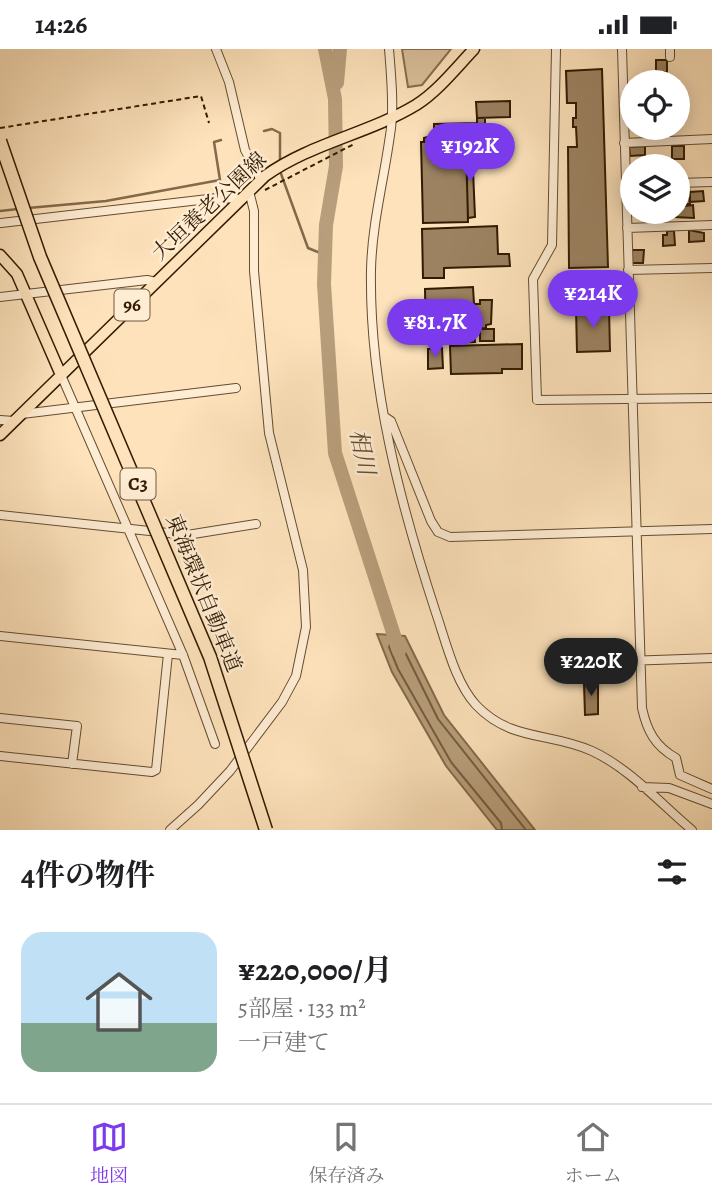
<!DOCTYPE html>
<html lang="ja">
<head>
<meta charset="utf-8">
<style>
	:root { --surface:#fff; --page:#f6f6f6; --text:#202124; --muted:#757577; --line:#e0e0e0; --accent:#7c3aed }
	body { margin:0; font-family:Alegreya,"Noto Serif JP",serif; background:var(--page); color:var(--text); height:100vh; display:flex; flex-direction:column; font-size:26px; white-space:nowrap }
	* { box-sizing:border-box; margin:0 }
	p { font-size:23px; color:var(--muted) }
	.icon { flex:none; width:38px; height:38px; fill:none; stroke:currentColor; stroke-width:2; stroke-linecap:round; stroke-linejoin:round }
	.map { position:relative; height:781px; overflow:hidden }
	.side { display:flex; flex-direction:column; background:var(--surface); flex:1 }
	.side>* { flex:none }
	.fabs { position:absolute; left:620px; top:21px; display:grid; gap:14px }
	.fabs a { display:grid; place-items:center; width:70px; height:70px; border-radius:50%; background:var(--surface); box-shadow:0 4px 18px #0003; font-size:35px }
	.price { position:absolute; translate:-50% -60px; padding:0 16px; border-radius:24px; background:var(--accent); color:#fff; font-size:23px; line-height:46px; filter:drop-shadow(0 2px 4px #0008) }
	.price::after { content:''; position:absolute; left:50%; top:42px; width:21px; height:16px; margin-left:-10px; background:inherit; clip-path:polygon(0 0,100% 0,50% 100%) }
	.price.on { background:#222; color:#fff }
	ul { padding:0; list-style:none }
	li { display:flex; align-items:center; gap:21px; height:175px; padding:0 21px }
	li span { display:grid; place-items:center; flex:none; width:196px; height:140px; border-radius:21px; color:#555 }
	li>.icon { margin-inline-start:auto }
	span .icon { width:84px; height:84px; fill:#fffc; stroke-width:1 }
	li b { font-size:30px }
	h2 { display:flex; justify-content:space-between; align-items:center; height:84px; padding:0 21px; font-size:30px }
	.status { display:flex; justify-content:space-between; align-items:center; height:49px; padding:0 35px; background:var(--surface); direction:ltr }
	.status svg { height:19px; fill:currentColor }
	.menu { display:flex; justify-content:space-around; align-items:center; height:98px; border-top:2px solid var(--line); background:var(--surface); font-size:19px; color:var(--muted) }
	.menu a { display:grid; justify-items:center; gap:4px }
	.menu .on { color:var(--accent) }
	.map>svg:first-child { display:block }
	.green { fill:#dac09b; stroke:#866e4e; stroke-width:2 }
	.water { fill:#b89e7b; stroke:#826a4a; stroke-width:2 }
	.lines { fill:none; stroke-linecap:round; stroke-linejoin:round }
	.shore { stroke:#755c3e; stroke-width:2 }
	.stream { stroke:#826a4a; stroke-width:2.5 }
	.river { stroke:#b89e7b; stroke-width:14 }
	.building { fill:#9c8261; stroke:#321b00; stroke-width:2 }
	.minor-casing { stroke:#654d2f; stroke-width:10 }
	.major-casing { stroke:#321b00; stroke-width:13 }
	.path { stroke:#321b00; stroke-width:2; stroke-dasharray:5 3.5; stroke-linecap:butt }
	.minor { stroke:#feecd3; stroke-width:8 }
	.major { stroke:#fde2bb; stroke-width:10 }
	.highway-bridge-casing { stroke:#321b00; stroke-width:15; stroke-linecap:butt }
	.highway-bridge { stroke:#fde2bb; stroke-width:12 }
	.labels { text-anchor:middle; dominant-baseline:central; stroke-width:5; stroke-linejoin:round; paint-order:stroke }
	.shield { fill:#feecd3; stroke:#6f5a3f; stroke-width:2 }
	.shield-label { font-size:19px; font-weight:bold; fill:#321b00 }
	.street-label { font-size:21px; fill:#321b00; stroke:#feecd3 }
	.water-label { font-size:23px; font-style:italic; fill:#684f31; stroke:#feecd3 }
</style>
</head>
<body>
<div class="status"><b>14:26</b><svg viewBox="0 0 49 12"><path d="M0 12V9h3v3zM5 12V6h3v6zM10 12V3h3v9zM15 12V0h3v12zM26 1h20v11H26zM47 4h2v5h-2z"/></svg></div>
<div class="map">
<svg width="712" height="781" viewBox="0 0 712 781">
	<rect width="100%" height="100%" fill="#fde2bb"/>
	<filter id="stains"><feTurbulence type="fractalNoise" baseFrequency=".00286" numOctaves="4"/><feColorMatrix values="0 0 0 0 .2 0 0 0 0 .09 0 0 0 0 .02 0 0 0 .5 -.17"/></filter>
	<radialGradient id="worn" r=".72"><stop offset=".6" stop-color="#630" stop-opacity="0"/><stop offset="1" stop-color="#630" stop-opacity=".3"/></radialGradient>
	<path class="green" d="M402 0H451L422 36 408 38Z"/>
	<path class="water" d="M377 585 405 587 444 666 535 781H497L446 717 392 623Z"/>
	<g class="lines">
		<path class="shore" d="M502 781 501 774 451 713 398 620 389 598 391 594 401 595 438 670 526 781"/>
		<path class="stream" d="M264 82 272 80 280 84V112
			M280 122 308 199 325 206
			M28 159 106 152 220 131 214 93 221 91
			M0 162 18 160"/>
		<path class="river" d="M325 0 335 50 336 117 326 176 324 235 335 404 399 602
			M337 34 340 0"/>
	</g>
	<path class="building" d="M656 11H667V23L656 24Z
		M602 20 608 218 569 219 568 98H577L576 78H573V69H576V54H567L566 22Z
		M510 52V68L477 69 476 53Z
		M477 69H485V84H477V78L439 80V86H456V92L424 93V89L434 86V75L477 74Z
		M466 92 468 173 423 174 421 93Z
		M645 97V106L630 107 629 98Z
		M672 97H684V110H672Z
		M466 98H472L475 168 468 169Z
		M689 136 690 155H686V149L680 150V137Z
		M703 142 704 152 690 153V143Z
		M693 156 694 169 674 168 677 158Z
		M497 177 498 205H509L510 217 444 219V229H423L422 180Z
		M689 181 704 184V192L689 193Z
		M667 182H674L675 196 663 197V186H667Z
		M631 201H644L643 214H631Z
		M607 223V242H576V238H572V228H575V224Z
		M473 238 474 255H480V251H492L491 275 486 276V279L474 280 475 293 426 295 425 240Z
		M609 259 610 302 577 303 576 260Z
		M480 280H494V292H480Z
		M522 295V320H502V324L451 325 450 297Z
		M442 299 443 319 428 320V300Z
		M598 633V665L585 666 584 634Z"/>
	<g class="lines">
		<defs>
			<path id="minor" d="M216 0 229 33 245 101 261 131
				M389 0C391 25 394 55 391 79 385 127 372 173 371 221 369 337 400 454 436 564 446 593 455 633 476 656 511 693 551 683 592 702 629 719 661 755 692 781
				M556 0 552 196 533 230 537 351 712 349
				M622 0 642 659C647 682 655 697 676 709L680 726 712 740
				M670 0V8
				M624 94 712 90
				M677 134 712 133
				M1 174 217 149 242 150
				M627 179 712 176
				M628 221 712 219
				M0 248 147 231 156 233
				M61 326 183 606 215 695
				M22 365 236 339
				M385 368 391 372 431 472 438 483 450 488 712 480
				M0 371 14 372
				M0 466 187 486 256 475
				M0 587 183 606
				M598 613 712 609
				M0 669 77 677 72 715
				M0 707 152 723 156 721 168 605
				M642 738 669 739 712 755
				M170 781 198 756 230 722 282 653 296 627 306 578 303 521 269 384 254 222V162L249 142"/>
			<path id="major" d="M0 206 17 225 61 326
				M0 386 265 127C311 94 368 85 416 56 438 42 456 19 474 0"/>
		</defs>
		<use href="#minor" class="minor-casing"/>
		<use href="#major" class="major-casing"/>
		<path class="path" d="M0 79 201 47 209 74
			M265 141 354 95"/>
		<use href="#minor" class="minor"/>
		<use href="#major" class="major"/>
		<defs>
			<path id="highway-bridge" d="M0 92 40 208 210 608 266 781"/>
		</defs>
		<use href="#highway-bridge" class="highway-bridge-casing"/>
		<use href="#highway-bridge" class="highway-bridge"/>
	</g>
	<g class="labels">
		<g class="shield">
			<rect x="114.5" y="240.5" width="35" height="31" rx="5"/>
			<rect x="120.5" y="419.5" width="35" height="31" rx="5"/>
		</g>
		<g class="shield-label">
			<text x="132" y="256">96</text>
			<text x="138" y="435">C3</text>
		</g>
		<g class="street-label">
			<text transform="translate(209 157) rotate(-43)">大垣養老公園線</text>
			<text transform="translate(204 544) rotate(68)">東海環状自動車道</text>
		</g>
		<g class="water-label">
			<text transform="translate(362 403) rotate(78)">相川</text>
		</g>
	</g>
	<rect width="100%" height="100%" filter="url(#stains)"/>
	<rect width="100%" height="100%" fill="url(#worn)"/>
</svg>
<div class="fabs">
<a><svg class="icon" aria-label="locate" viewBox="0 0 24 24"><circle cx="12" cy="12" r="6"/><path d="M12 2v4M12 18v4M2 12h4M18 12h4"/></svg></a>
<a><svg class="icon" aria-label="layers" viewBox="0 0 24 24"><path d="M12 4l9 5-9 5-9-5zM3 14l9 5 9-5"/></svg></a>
</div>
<b class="price" style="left:470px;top:134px">¥192K</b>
<b class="price" style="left:593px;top:281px">¥214K</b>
<b class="price" style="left:435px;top:310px">¥81.7K</b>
<b class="price on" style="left:591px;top:649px">¥220K</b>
</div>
<section class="side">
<h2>4件の物件<svg class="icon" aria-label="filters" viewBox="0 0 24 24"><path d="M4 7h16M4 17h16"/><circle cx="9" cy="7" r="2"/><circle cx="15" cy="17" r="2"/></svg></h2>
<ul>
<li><span style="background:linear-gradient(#bfe0f5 65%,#7fa58c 0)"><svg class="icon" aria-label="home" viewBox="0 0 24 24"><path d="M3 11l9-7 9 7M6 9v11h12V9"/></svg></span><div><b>¥220,000/月</b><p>5部屋 · 133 m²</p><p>一戸建て</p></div></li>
</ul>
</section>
<nav class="menu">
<a class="on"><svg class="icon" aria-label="map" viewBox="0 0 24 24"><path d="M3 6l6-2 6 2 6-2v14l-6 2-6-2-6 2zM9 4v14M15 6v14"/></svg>地図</a>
<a><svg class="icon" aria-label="saved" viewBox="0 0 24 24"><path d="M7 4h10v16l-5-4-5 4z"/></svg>保存済み</a>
<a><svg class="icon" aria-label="home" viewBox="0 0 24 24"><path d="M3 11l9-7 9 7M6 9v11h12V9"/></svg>ホーム</a>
</nav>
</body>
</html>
